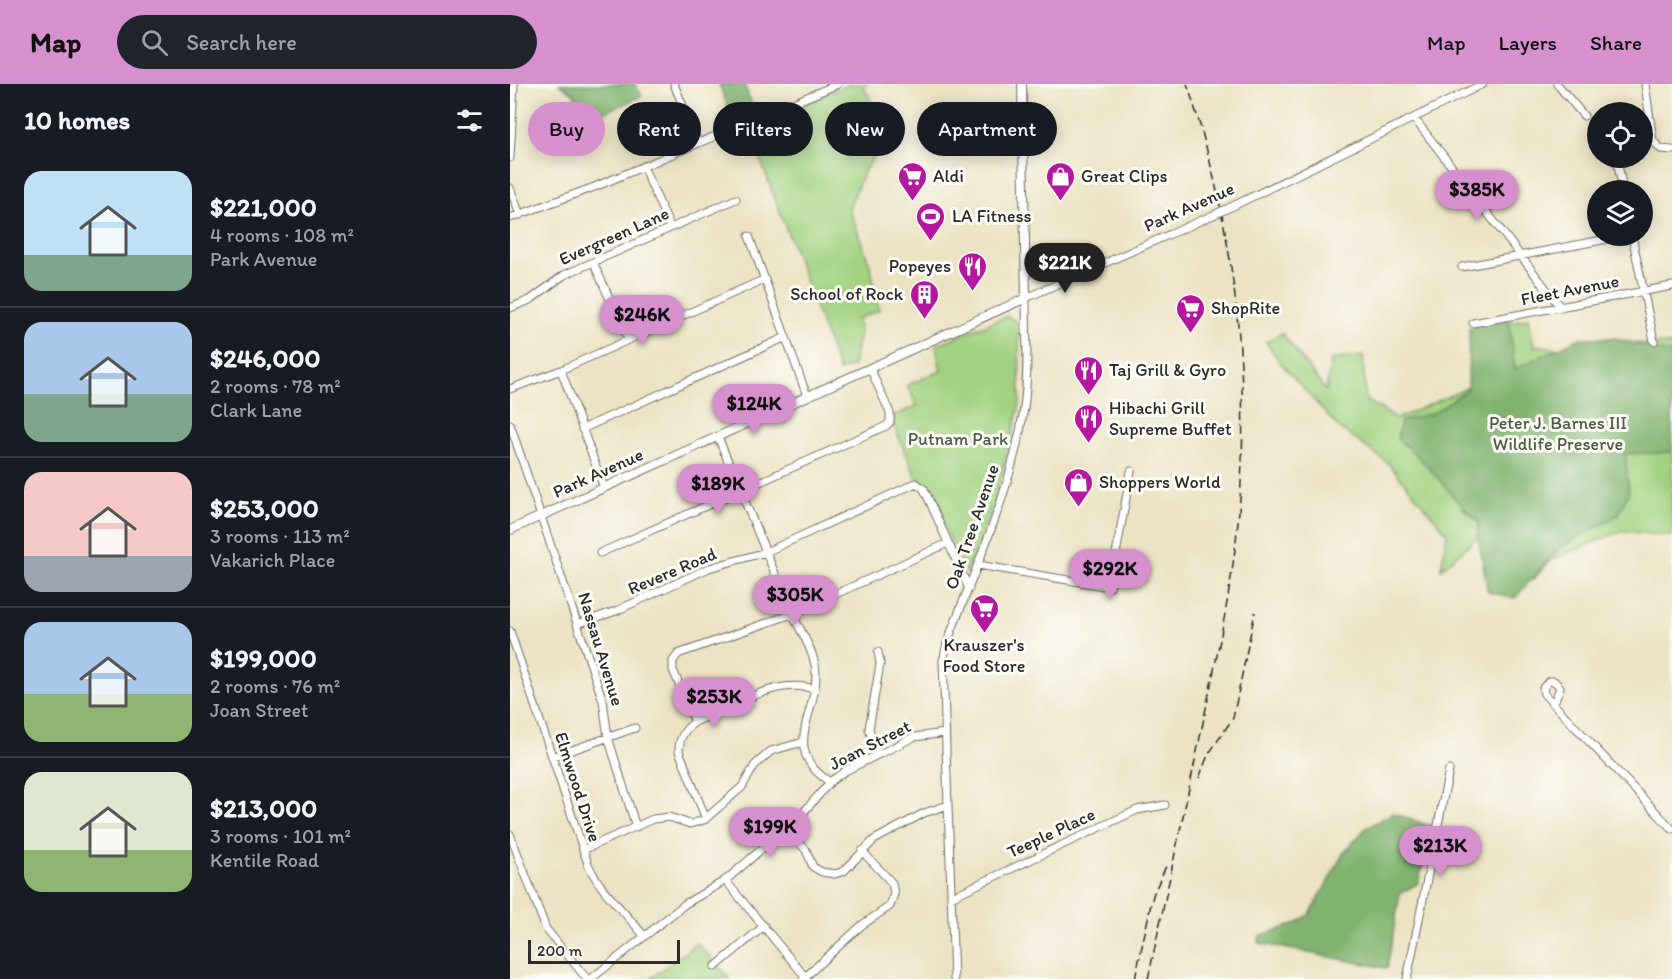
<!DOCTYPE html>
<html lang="en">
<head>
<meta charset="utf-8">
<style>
	:root { --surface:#171b24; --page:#20242c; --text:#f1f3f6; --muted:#9ea1a6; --line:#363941; --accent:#d690ce }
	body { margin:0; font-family:Itim,sans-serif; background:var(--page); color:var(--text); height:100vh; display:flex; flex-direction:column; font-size:22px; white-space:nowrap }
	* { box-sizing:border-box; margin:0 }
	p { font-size:20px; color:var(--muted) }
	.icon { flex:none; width:33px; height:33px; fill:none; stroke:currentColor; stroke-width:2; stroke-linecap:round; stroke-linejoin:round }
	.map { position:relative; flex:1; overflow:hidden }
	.drawer { display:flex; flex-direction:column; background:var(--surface); width:510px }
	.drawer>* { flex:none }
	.banner { position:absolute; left:18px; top:18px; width:570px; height:54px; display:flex; gap:12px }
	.fabs { position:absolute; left:1077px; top:18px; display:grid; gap:12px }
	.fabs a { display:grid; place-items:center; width:66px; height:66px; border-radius:50%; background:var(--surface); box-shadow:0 3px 15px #0003; font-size:30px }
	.scale { position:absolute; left:18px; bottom:15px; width:152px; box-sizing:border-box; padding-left:6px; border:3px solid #2b2b2b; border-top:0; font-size:16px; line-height:21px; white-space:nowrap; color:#2b2b2b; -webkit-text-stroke:4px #fdfcf7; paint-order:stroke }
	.price { position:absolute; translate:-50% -51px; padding:0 14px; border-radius:21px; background:var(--accent); color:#111; font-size:20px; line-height:39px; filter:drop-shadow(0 2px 3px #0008) }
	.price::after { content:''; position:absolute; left:50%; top:36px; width:18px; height:14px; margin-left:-9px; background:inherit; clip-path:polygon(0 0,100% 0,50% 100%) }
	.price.current { background:#222; color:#fff }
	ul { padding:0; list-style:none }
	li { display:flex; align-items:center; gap:18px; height:150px; padding:0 24px }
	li+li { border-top:2px solid var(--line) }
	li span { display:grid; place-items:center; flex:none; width:168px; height:120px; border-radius:18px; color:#555 }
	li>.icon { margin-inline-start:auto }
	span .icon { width:72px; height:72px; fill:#fffc; stroke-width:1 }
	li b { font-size:26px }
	h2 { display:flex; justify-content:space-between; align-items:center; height:72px; padding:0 24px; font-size:26px }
	.tag { padding:0 21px; border-radius:27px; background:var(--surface); box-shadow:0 3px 15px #0003; font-size:21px; line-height:54px }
	.tag.current { background:var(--accent); color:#111 }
	header { display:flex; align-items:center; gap:36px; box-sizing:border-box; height:84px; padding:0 30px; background:var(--accent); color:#111 }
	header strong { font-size:28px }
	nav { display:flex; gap:33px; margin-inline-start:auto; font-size:21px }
	.search { width:420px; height:54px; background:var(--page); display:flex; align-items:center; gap:15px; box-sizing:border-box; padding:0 21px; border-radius:33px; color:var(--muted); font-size:22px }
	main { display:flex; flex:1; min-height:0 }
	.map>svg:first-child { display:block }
	.green { fill:#a2d281; stroke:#667e56; stroke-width:1.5 }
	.forest { fill:#81b46f; stroke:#56704d; stroke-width:1.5 }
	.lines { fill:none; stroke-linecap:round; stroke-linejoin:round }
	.minor-casing { stroke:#6f6b61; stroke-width:9 }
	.major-casing { stroke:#6f6b61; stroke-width:10 }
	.minor { stroke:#fff; stroke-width:7 }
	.major { stroke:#fff; stroke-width:8 }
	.rail { stroke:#2b2b2b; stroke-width:1.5; stroke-dasharray:9 4.5; stroke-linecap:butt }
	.minor-bridge-casing { stroke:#6f6b61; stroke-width:9; stroke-linecap:butt }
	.minor-bridge { stroke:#fff; stroke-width:7 }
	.labels { text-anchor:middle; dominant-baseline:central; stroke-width:6; stroke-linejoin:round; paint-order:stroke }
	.poi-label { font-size:18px; fill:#2b2b2b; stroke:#fdfcf7; text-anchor:start }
	.street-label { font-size:18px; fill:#2b2b2b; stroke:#fdfcf7 }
	.park-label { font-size:18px; fill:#4f5d45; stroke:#fdfcf7 }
</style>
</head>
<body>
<header>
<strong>Map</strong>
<div class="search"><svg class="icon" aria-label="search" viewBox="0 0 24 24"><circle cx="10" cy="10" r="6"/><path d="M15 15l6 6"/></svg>Search here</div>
<nav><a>Map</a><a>Layers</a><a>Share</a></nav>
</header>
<main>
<section class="drawer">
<h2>10 homes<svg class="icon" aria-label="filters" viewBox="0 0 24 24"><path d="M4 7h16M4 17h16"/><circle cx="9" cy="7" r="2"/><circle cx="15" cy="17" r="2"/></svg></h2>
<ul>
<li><span style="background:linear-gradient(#bfe0f5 70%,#7fa58c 0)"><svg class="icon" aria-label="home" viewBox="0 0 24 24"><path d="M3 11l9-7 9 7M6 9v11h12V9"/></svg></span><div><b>$221,000</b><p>4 rooms · 108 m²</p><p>Park Avenue</p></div></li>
<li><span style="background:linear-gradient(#a9c7e8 60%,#7fa58c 0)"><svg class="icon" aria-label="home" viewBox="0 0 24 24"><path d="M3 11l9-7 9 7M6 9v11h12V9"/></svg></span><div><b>$246,000</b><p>2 rooms · 78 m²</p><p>Clark Lane</p></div></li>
<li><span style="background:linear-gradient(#f6c9c9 70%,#9aa5b1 0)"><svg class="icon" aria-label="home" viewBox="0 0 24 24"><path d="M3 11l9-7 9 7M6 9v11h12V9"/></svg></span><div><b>$253,000</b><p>3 rooms · 113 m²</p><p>Vakarich Place</p></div></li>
<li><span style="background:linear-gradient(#a9c7e8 60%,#8fb573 0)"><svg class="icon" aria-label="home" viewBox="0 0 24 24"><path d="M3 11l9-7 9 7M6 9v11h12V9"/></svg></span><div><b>$199,000</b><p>2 rooms · 76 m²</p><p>Joan Street</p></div></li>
<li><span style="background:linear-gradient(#dfe7d0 65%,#8fb573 0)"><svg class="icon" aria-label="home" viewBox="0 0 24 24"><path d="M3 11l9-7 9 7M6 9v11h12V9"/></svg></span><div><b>$213,000</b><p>3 rooms · 101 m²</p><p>Kentile Road</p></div></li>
</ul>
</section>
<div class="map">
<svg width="1162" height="895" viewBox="0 0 1162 895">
	<rect width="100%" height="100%" fill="#fdfcf7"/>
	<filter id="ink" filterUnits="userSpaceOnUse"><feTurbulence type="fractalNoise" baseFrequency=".0167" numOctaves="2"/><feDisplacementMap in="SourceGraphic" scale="12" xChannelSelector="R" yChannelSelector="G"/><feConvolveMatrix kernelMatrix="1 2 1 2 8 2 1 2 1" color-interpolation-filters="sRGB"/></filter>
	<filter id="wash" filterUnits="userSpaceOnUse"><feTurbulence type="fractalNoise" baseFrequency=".008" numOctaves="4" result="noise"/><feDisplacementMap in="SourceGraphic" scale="24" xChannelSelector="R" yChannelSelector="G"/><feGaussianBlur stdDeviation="1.35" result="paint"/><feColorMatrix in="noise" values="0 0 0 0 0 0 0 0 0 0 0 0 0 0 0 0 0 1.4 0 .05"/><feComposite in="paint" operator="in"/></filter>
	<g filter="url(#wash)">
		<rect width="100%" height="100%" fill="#ece3c4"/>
		<path class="green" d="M340 0H357L354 4 366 25 370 63 352 91 339 124 361 184 369 226 347 235 350 248 343 282 329 287 238 42Z
			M497 232 509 239 510 320 483 422 456 489 414 399 406 393 383 340V332L407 322 397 301 431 287 426 261Z
			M1018 234 1024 261 1056 266 1099 258 1162 261V452L1111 447 1041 476 1023 496 994 482 981 413 952 424 969 438 968 453 931 485 937 449 878 379 828 343 769 277 756 258 772 249 816 307 821 276 853 272 856 316 887 335 988 290 983 242Z
			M187 859 220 895H140Z"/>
		<path class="forest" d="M49 0H125L132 12 93 29 63 26 65 10Z
			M209 0H234L246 30 224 39Z
			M998 232 1005 285 1070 254H1105L1162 270V368L1115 370 1119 408 1108 431 1049 464 1005 514 978 508 968 453 969 438C939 413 919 377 887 355L891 337 923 329 958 305 959 243Z
			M883 729 923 743 908 799 890 810 877 884 748 859 750 852 785 840 800 830 833 770 856 744Z"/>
	</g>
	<g filter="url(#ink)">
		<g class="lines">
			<defs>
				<path id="minor" d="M164 0 188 59
					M1047 0 1074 32
					M1135 0 1143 57 1151 65 1162 66
					M904 34 1051 224
					M0 74 4 0
					M1103 74 1108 81 1113 106
					M133 82 160 143
					M0 104 10 131
					M723 122 973 0
					M0 134 87 102 328 0
					M239 152 297 312
					M1122 152 1144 257
					M83 178 118 255
					M952 183 1113 152
					M0 224 20 216 54 191 226 115
					M963 239 1162 202
					M51 286 94 404
					M0 305 51 286 255 195
					M0 340 93 617 98 653 126 743
					M72 345 276 253
					M208 353C232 410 255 466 279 523 287 542 301 560 305 581 313 625 266 664 320 698
					M90 469 376 342 380 338V329L360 284
					M468 481 600 503 621 387
					M67 540 106 527 199 484 256 468 406 399 414 405 459 505
					M0 547 78 780C90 808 116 828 134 852
					M368 568 370 580 359 645 368 671
					M1044 619 1050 603 1044 597H1039L1033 604 1034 610 1162 745
					M185 638 163 586V577L168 570 282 530 438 459
					M42 673 125 644
					M196 735 169 667C169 654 174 645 185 638 222 623 265 593 305 605
					M275 744 296 766 303 783 312 788 325 790 334 787 364 756 414 729 438 721
					M0 750 36 845 77 895
					M73 766 143 735 159 733 180 740 194 736 232 703 245 681 261 667 293 658
					M215 796 297 895
					M441 813 627 726 655 721
					M205 883 254 842
					M81 895 175 820 216 796 292 730 321 697 335 687 404 653 435 649
					M293 895 352 841 380 822 384 810 382 799 352 767
					M444 895 433 577 437 559C466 482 502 406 514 324 519 288 516 250 516 214L701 132
					M897 895 939 686"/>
				<path id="major" d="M0 446 516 214 512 0"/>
			</defs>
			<use href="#minor" class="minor-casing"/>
			<use href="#major" class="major-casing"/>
			<use href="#minor" class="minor"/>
			<use href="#major" class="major"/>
			<path class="rail" d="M689 694 698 671 723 634 745 528
				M625 895 643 811 657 780
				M638 895C655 816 672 737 689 658 704 585 721 512 728 438 742 292 724 139 677 0"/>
			<defs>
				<path id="minor-bridge" d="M701 132 723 122"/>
			</defs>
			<use href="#minor-bridge" class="minor-bridge-casing"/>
			<use href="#minor-bridge" class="minor-bridge"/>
		</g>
	</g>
	<defs>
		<symbol id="supermarket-pin" viewBox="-11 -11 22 30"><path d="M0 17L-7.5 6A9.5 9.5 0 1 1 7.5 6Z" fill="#b5179e" stroke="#fdfcf7"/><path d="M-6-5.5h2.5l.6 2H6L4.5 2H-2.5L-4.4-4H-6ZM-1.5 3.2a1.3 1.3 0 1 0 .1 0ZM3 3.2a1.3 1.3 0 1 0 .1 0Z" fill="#fff"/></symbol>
		<symbol id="shop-pin" viewBox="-11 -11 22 30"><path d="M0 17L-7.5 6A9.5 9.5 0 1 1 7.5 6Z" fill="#b5179e" stroke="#fdfcf7"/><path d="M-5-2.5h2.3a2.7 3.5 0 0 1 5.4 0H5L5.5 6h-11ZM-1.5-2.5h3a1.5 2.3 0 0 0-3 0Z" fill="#fff"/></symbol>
		<symbol id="stadium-pin" viewBox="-11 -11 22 30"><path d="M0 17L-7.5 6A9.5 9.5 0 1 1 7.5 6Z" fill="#b5179e" stroke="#fdfcf7"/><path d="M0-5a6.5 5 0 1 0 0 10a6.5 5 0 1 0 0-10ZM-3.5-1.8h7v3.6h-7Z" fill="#fff"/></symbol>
		<symbol id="restaurant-pin" viewBox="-11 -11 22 30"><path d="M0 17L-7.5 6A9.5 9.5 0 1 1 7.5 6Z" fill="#b5179e" stroke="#fdfcf7"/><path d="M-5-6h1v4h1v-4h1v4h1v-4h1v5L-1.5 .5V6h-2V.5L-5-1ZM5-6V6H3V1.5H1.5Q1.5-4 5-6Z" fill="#fff"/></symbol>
		<symbol id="building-pin" viewBox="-11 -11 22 30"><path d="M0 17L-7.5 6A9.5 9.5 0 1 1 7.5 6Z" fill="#b5179e" stroke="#fdfcf7"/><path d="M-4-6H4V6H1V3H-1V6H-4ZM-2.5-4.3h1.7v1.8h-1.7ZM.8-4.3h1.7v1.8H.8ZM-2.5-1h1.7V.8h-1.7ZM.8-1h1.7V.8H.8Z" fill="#fff"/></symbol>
	</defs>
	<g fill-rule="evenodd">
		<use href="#supermarket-pin" x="386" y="76" width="33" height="45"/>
		<use href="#shop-pin" x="534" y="76" width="33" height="45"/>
		<use href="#stadium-pin" x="404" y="116" width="33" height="45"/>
		<use href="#restaurant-pin" x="446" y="166" width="33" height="45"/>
		<use href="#building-pin" x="398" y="194" width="33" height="45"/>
		<use href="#supermarket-pin" x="664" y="208" width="33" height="45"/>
		<use href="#restaurant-pin" x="562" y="270" width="33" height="45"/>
		<use href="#restaurant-pin" x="562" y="318" width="33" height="45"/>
		<use href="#shop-pin" x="552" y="382" width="33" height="45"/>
		<use href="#supermarket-pin" x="458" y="508" width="33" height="45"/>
	</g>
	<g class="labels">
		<g class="poi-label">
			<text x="423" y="92">Aldi</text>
			<text x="571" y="92">Great Clips</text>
			<text x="442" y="132">LA Fitness</text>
			<text x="441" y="182" text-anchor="end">Popeyes</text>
			<text x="393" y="210" text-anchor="end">School of Rock</text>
			<text x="701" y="224">ShopRite</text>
			<text x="599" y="286">Taj Grill &amp; Gyro</text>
			<text x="599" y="324">Hibachi Grill<tspan x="599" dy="21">Supreme Buffet</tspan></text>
			<text x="589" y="398">Shoppers World</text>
			<text x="474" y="561" text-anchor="middle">Krauszer's<tspan x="474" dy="21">Food Store</tspan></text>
		</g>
		<g class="street-label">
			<text transform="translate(679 123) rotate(-24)">Park Avenue</text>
			<text transform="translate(104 152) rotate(-24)">Evergreen Lane</text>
			<text transform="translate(1060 206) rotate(-11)">Fleet Avenue</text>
			<text transform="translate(88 389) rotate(-24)">Park Avenue</text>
			<text transform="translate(462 443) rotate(-71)">Oak Tree Avenue</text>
			<text transform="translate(162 487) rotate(-23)">Revere Road</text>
			<text transform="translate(91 565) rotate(73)">Nassau Avenue</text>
			<text transform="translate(360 661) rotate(-27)">Joan Street</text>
			<text transform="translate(68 703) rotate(72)">Elmwood Drive</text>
			<text transform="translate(541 749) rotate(-25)">Teeple Place</text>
		</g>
		<g class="park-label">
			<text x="1048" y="339">Peter J. Barnes III<tspan x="1048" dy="21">Wildlife Preserve</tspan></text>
			<text x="448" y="355">Putnam Park</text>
		</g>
	</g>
</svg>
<div class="fabs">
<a><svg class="icon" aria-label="locate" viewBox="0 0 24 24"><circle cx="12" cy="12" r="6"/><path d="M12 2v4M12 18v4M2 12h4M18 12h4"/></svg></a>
<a><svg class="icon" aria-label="layers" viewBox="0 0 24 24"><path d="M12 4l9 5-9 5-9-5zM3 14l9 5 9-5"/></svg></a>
</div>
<div class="scale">200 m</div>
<b class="price" style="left:967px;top:137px">$385K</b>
<b class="price current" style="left:555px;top:210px">$221K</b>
<b class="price" style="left:132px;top:262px">$246K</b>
<b class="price" style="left:244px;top:351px">$124K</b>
<b class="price" style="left:208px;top:431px">$189K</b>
<b class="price" style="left:600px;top:516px">$292K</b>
<b class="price" style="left:285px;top:542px">$305K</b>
<b class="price" style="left:204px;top:644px">$253K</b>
<b class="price" style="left:260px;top:774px">$199K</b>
<b class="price" style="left:930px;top:793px">$213K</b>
<div class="banner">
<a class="tag current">Buy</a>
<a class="tag">Rent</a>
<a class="tag">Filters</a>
<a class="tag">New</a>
<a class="tag">Apartment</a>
</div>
</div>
</main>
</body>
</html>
